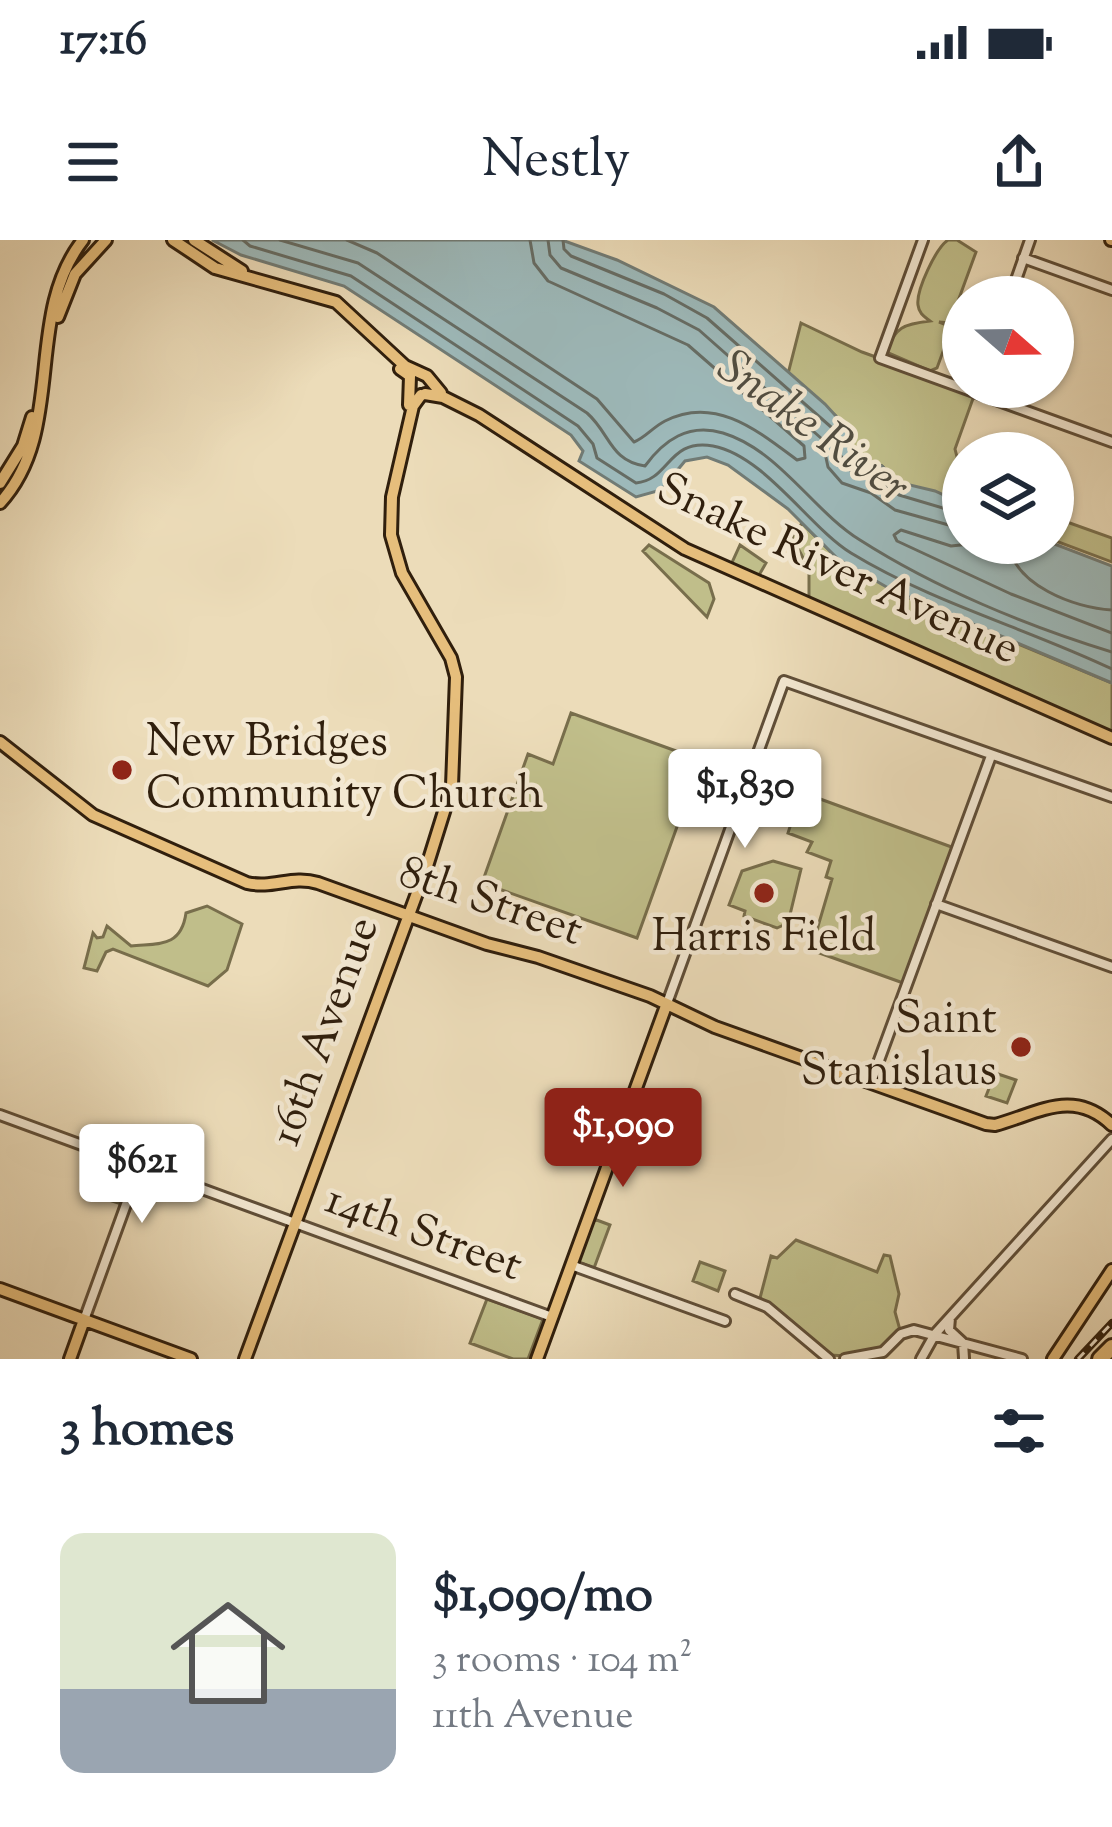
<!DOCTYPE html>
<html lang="en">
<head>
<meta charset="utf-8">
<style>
	:root { --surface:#fff; --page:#f6f6f7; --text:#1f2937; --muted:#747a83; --line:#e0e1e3; --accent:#8f2418 }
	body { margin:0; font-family:"Sorts Mill Goudy",serif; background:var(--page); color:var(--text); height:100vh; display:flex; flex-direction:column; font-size:45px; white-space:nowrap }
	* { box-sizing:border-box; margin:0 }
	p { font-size:39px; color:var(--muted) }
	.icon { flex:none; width:66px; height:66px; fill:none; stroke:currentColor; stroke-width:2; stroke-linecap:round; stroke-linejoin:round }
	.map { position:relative; height:1119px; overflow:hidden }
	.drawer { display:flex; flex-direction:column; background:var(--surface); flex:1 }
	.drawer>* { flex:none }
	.needle { width:78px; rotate:110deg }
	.tools { position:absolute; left:942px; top:36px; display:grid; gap:24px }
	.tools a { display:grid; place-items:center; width:132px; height:132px; border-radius:50%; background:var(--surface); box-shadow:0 3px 9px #0004; font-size:60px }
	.price { position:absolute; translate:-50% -102px; padding:0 27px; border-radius:12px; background:#fff; color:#222; font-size:39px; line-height:78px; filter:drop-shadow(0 3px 6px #0008) }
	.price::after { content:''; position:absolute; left:50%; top:72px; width:36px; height:27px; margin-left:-18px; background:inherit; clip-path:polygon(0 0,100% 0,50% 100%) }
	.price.selected { background:var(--accent); color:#fff }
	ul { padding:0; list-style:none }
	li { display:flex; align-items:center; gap:36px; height:300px; padding:0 60px }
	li+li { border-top:3px solid var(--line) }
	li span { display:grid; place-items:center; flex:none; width:336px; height:240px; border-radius:24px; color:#555 }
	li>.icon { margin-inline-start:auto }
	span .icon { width:144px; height:144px; fill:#fffc; stroke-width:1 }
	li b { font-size:51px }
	h2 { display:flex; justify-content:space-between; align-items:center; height:144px; padding:0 60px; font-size:51px }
	.status { display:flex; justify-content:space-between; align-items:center; height:84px; padding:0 60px; background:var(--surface); direction:ltr }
	.status svg { height:33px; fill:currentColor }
	header { display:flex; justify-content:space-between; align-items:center; height:156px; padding:0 60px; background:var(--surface); font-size:54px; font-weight:600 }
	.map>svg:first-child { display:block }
	.green { fill:#c0be8a; stroke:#786e4c; stroke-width:3 }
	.water { fill:#9db9ba; stroke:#717b75; stroke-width:3 }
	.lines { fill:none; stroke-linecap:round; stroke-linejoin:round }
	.shore { stroke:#666c64; stroke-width:3 }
	.minor-casing { stroke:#5f4e38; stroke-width:14 }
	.major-casing { stroke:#301f0d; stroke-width:16 }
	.highway-casing { stroke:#301f0d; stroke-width:20 }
	.minor { stroke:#f3e8d2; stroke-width:8 }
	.major { stroke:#e6be7c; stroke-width:10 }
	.highway { stroke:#e6be7c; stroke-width:14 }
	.rail-casing { stroke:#301f0d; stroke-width:8 }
	.rail { stroke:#f3e8d2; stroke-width:3; stroke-dasharray:9; stroke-linecap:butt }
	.poi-dot { fill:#8f2418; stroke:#f3e8d2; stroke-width:4.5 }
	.labels { text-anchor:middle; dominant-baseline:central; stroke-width:9; stroke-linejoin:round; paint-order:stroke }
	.street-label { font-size:45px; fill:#301f0d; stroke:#f3e8d2 }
	.poi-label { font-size:45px; fill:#301f0d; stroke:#f3e8d2; text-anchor:start }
	.water-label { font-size:48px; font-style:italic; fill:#514d41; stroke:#f3e8d2 }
</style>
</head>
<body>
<div class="status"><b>17:16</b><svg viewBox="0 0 49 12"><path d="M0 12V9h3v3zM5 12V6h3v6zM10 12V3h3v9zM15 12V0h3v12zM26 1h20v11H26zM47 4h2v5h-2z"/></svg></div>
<header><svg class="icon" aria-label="menu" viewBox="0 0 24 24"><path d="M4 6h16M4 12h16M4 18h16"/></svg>Nestly<svg class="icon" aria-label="share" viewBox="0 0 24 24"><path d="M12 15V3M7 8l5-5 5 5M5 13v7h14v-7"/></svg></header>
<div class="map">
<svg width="1112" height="1119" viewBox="0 0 1112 1119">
	<rect width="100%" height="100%" fill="#ecdcb9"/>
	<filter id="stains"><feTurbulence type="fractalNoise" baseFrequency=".00167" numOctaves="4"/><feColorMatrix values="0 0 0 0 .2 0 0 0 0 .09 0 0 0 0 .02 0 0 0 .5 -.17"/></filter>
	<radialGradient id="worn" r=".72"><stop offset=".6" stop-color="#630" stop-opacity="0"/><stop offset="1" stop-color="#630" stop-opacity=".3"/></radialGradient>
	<path class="green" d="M948 0H957L976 12 950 83 939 82 952 87 937 128 930 131 886 112C895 87 904 84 930 81 925 77 919 74 918 65 916 50 936 8 948 0Z
		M801 83 862 112 975 153 955 209 963 240 957 261 897 242 882 226 857 221 850 208 854 196 852 190 788 134Z
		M1053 277 1112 298V322L1053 300Z
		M802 283 838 319 917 362 1112 443V494L809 365V329L792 297Z
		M649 305 709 343 714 359 707 377 643 311Z
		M740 305 766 323 755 342 730 327Z
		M571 473 701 520 637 698 482 643 528 514 553 524Z
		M801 552 957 609 906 744 811 710 832 639 826 637 831 621 807 612 812 602 788 593Z
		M773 621 801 629 788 683 777 688 744 676 745 671 729 665 742 631Z
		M207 666 242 684 227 730 208 746 113 709 106 712 97 731 84 728 93 693 97 698 103 697 107 686 131 706C156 703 181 709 186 673Z
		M995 833 1016 840 1007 863 986 856Z
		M108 923 131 931 118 963 96 956Z
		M594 979 610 985 594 1028 578 1022Z
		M796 1000 877 1032 884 1015 890 1016 899 1054 895 1072 900 1090C874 1115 867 1118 829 1115L760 1058 771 1016 777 1018Z
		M700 1022 725 1031 718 1051 693 1041Z
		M487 1059 543 1079 528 1119H513L470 1103Z"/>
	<path class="water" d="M212 0H562L617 20 714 67 825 164 854 196 850 208 857 221 882 226 897 242 935 251 963 264V303H1052L1112 326V443L890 349 838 319 788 269 728 225 707 217 685 221 661 250 636 257 579 221 583 211 571 195 344 46 241 15Z"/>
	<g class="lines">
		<path class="shore" d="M243 0 250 6 351 36 578 186 593 204 597 218 636 243C670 240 668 198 713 206 765 216 809 287 851 313 933 363 1026 388 1112 429
			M280 0 358 23 587 173C610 193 610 221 645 226 664 200 688 183 723 193 779 210 813 271 860 300 935 348 1027 386 1112 412
			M347 0 377 13 597 159 634 202C645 198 653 187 665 181 715 155 758 191 797 220L805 218 804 206 688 105 548 41 534 23 530 0
			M548 0 550 15 561 28 657 68 699 90 822 199 828 227 842 243 871 253 895 270 963 289
			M563 0 564 9 571 16 664 54 707 78 839 194V213L851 231 878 239 899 255 963 274
			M980 303 951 306 901 290 894 295 897 301 1011 354 1112 393
			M1008 303C1014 345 1074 368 1112 370"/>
		<defs>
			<path id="minor" d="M923 0 880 118 1112 202
				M1023 18 1112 50
				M1010 57 1030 0
				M936 664 1112 727
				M666 766 784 441 1112 557
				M871 842 991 516
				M0 875 552 1077
				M571 1025 725 1081
				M735 1054 767 1067 829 1119
				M950 1078 949 1090 963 1103 964 1118
				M84 1080 140 926
				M845 1119 883 1112 901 1094 914 1090 1022 1119
				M921 1119 935 1094 1112 899"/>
			<path id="major" d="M173 0 215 28 336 62 405 126 427 136 441 153
				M194 0 242 31
				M1111 0H1112
				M58 77 75 34 106 0
				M400 129 410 136 409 165
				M425 154 443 157 479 175 685 309 1112 498
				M0 243 23 206 32 177
				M0 263C67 190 23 76 83 0
				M0 502 93 575 247 643C273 649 292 635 318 643L487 704 538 717 650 756 715 787 986 884 995 885C1039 873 1073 848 1112 885
				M0 1049 191 1119
				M70 1119 84 1080
				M245 1119 427 626 452 546 456 437 451 418 402 333 391 295 392 257 413 166 421 155
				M537 1119 666 766
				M1053 1119 1112 1030"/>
			<path id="highway" d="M1100 1119 1112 1107"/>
		</defs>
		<use href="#minor" class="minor-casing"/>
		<use href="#major" class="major-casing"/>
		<use href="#highway" class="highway-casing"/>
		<use href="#minor" class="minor"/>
		<use href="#major" class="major"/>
		<use href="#highway" class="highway"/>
		<defs>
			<path id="rail" d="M1078 1119 1112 1083"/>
		</defs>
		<use href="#rail" class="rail-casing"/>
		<use href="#rail" class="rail"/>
	</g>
	<g class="poi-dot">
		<circle cx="122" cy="530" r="12"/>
		<circle cx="764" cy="653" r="12"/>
		<circle cx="1021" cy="807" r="12"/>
	</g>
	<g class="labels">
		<g class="street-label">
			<text transform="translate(837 331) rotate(25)">Snake River Avenue</text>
			<text transform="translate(490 664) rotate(19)">8th Street</text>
			<text transform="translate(327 792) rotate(-70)">16th Avenue</text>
			<text transform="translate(423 995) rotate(20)">14th Street</text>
		</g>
		<g class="poi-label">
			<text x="146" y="504">New Bridges<tspan x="146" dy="52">Community Church</tspan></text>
			<text x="764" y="699" text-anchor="middle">Harris Field</text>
			<text x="997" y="781" text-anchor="end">Saint<tspan x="997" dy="52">Stanislaus</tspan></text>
		</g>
		<g class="water-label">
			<text transform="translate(812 189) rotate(36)">Snake River</text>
		</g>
	</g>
	<rect width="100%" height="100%" filter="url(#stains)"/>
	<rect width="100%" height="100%" fill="url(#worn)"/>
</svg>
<div class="tools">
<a><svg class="needle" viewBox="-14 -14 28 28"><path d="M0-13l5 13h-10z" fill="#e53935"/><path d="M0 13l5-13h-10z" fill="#747a83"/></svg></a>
<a><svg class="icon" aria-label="layers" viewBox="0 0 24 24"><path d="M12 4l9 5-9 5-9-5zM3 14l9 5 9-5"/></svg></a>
</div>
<b class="price" style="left:745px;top:611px">$1,830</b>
<b class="price selected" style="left:623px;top:950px">$1,090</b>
<b class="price" style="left:142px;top:986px">$621</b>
</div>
<section class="drawer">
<h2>3 homes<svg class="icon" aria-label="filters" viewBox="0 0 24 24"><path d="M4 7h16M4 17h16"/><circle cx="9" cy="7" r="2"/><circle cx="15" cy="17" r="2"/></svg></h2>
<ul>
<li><span style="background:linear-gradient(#dfe7d0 65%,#9aa5b1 0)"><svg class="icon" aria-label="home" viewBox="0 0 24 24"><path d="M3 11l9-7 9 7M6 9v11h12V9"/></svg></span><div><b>$1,090/mo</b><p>3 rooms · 104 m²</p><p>11th Avenue</p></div></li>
</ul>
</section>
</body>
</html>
